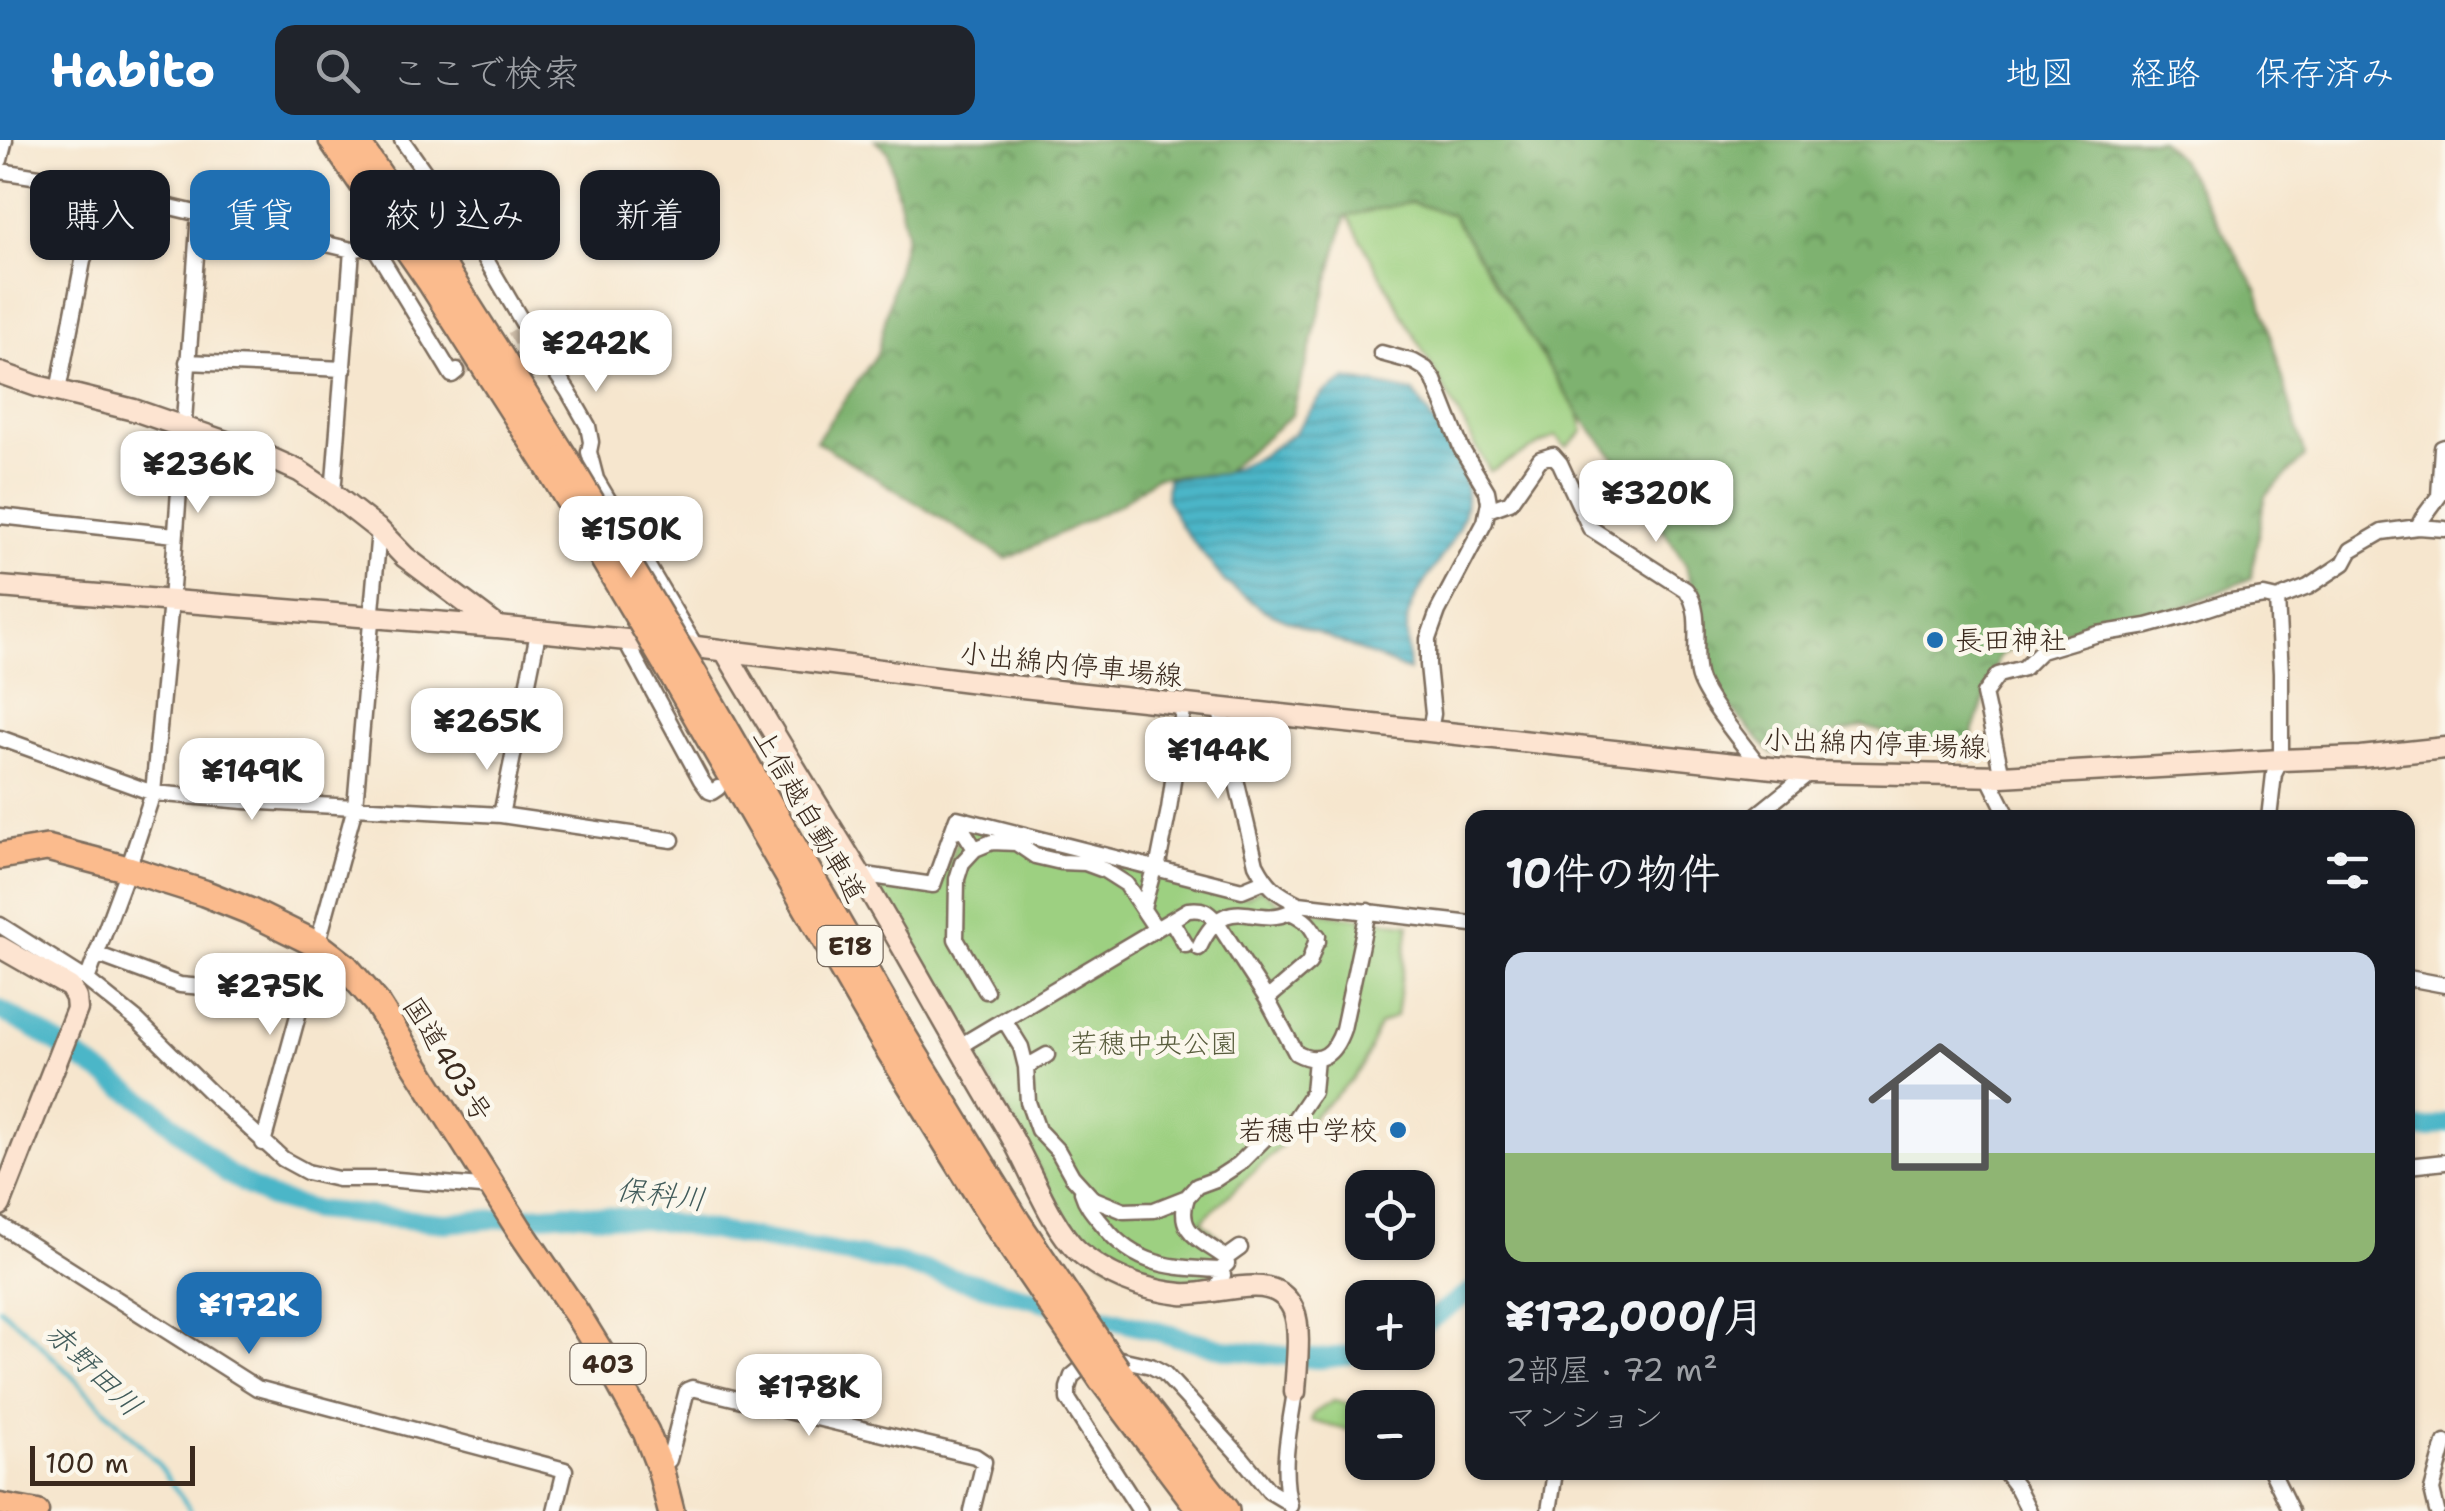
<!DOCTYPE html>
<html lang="ja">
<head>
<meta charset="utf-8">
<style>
	:root { --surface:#171b24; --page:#20242c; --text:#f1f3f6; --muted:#9ea1a6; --accent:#1f6fb2 }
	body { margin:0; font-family:"Shantell Sans","Klee One",sans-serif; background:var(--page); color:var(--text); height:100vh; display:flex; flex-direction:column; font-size:38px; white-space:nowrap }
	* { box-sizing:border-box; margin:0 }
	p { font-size:32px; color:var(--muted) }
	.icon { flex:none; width:55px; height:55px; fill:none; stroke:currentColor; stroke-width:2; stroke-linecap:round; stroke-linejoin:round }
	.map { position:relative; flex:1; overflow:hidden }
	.sheet { position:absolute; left:1465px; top:670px; width:950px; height:670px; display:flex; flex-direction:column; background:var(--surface); border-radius:20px; box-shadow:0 2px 8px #0004 }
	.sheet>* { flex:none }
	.top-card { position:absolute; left:30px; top:30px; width:950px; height:90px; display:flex; gap:20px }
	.buttons { position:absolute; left:1345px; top:1030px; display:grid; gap:20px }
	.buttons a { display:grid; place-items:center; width:90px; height:90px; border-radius:20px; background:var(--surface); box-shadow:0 2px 8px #0004; font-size:50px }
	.scale { position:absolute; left:30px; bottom:25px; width:165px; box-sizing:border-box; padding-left:10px; border:5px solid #3b2a1e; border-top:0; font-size:28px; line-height:35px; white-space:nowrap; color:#3b2a1e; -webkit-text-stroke:8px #fbf7ec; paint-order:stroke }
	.price { position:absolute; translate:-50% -85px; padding:0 22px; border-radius:20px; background:#fff; color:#222; font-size:32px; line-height:65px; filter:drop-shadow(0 2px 5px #0008) }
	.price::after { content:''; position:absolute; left:50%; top:60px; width:30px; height:22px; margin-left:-15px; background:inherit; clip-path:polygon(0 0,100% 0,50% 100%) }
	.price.selected { background:var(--accent); color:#fff }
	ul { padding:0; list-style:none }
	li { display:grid; align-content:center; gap:20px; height:530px; padding:0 40px }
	li span { display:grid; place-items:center; height:310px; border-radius:20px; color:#555 }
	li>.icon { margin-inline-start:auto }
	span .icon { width:180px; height:180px; fill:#fffc; stroke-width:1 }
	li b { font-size:42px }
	h2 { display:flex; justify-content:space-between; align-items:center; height:120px; padding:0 40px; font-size:42px }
	.tag { padding:0 35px; border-radius:20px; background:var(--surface); box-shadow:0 2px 8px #0004; font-size:35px; line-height:90px }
	.tag.selected { background:var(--accent); color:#fff }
	header { display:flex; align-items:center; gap:60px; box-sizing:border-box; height:140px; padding:0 50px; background:var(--accent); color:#fff }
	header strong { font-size:48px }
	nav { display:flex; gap:55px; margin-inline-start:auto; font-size:35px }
	.search { width:700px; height:90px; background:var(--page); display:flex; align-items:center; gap:25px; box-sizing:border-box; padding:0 35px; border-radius:20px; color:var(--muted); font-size:38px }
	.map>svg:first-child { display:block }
	.green { fill:#9dd081; stroke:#6c7d50; stroke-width:2.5 }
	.forest { fill:url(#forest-crowns); stroke:#5c6e46; stroke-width:2.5 }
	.water { fill:url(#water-rules); stroke:#437073; stroke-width:2.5 }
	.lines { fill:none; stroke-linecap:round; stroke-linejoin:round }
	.stream { stroke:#4bb6c8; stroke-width:4 }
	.river { stroke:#4bb6c8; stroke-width:20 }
	.street-tunnel { stroke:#d1c0ab; stroke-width:14; stroke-dasharray:14 7; stroke-linecap:butt }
	.street-casing { stroke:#7c6c5c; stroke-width:19 }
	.secondary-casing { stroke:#7c6c5c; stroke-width:25 }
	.primary-casing { stroke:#7c6c5c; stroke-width:25 }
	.highway-casing { stroke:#7c6c5c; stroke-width:30 }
	.street { stroke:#fff; stroke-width:14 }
	.secondary { stroke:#fde4d1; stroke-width:20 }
	.primary { stroke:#fbbb8d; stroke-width:20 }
	.highway { stroke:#fbbb8d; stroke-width:25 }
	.highway-bridge-casing { stroke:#7c6c5c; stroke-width:30; stroke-linecap:butt }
	.highway-bridge { stroke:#fbbb8d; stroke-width:25 }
	.poi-dot { fill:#1f6fb2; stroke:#fbf7ec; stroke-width:4 }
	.labels { text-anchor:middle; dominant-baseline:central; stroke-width:9; stroke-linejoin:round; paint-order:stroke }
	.shield { fill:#fbf7ec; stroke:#75685c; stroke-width:2.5 }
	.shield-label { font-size:25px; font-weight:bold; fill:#3b2a1e }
	.poi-label { font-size:28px; fill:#3b2a1e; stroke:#fbf7ec; text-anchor:start }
	.street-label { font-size:28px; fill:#3b2a1e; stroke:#fbf7ec }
	.park-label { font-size:28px; fill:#585c3c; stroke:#fbf7ec }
	.water-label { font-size:30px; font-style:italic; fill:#415b5a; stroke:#fbf7ec }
</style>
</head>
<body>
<header>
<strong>Habito</strong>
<div class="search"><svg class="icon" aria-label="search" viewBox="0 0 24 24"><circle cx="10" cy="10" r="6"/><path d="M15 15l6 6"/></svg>ここで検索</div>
<nav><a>地図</a><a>経路</a><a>保存済み</a></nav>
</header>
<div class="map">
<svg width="2445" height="1371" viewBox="0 0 2445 1371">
	<defs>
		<pattern id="forest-crowns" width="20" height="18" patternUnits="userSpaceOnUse" patternTransform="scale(2.5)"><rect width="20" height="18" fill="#7eb26f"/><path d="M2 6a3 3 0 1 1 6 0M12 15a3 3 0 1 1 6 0" fill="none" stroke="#68915b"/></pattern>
		<pattern id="water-rules" width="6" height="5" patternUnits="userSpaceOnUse" patternTransform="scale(2.5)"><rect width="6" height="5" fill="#4bb6c8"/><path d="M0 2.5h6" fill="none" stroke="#4094a2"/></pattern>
	</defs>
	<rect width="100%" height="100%" fill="#fbf7ec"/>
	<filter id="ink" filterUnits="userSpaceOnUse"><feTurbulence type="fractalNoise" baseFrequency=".01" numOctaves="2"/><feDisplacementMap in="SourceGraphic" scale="20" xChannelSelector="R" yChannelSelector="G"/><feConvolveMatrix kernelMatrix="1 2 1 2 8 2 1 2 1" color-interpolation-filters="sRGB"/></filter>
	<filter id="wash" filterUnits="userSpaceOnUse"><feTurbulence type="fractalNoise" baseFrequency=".0048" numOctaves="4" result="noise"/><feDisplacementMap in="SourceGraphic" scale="40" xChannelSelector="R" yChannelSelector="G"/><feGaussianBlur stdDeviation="2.25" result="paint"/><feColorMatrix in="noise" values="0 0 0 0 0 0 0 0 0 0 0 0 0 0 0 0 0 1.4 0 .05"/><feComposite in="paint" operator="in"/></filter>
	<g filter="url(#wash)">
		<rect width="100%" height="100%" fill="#f6e6ce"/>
		<path class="green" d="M1411 62 1452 75 1579 274 1584 291 1566 307 1556 296 1490 331 1347 75Z
			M961 686 1229 754 1248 757 1261 748 1278 762 1300 770 1409 784 1396 876 1379 885 1364 924 1352 940 1201 1081 1238 1114C1233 1122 1229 1134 1221 1138 1193 1154 1113 1134 1092 1111 1057 1074 1038 1024 1013 981 968 902 921 823 874 744L937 750 958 699Z
			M1333 1261 1367 1267 1362 1268V1294L1311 1281 1314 1273Z"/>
		<path class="forest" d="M875 0H2160L2180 19 2258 151 2305 317 2265 356 2251 438 2169 473 2037 496 1999 516 1965 617 1862 586 1772 614 1714 550 1686 425 1626 332 1579 274 1452 75 1411 62 1346 76 1292 275 1222 334 1156 337 1120 364 1007 419 816 301 877 214 906 92 888 11Z"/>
		<path class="water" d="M1347 239 1414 252C1430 278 1449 304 1461 331 1485 385 1421 430 1408 477 1405 490 1409 516 1409 531L1265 471 1225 442 1180 385 1166 358 1167 339 1222 334 1261 316 1294 293 1323 254Z"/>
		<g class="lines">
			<path class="stream" d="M0 1168 31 1195 156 1321 191 1371"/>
			<path class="river" d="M0 870 38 891 151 966 228 1034 270 1058 313 1070 445 1083 569 1073 657 1081 897 1123 1228 1210 1318 1219 1345 1216 1362 1211
				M2408 989 2428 988 2445 983
				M1418 1188 1472 1151"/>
		</g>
	</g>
	<g filter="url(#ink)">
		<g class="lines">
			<path class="street-tunnel" d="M403 81 430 61
				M457 231 518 195
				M746 635 776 622"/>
			<defs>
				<path id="street" d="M402 0 485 118 527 190 568 251 588 286 591 302 589 312 596 339 696 507
					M0 20 5 0
					M0 31 52 39 352 110 362 108 382 96
					M372 103 452 235 457 231
					M1381 213 1414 222 1426 229 1434 240 1461 308 1487 351 1489 362 1485 382 1438 471 1428 499V525L1433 574 1430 590
					M187 222 344 229
					M58 251 83 121 110 53
					M333 354 352 110
					M1488 370 1510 362 1540 319 1553 315 1560 323 1590 388 1686 450C1704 472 1692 507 1698 534 1702 556 1745 606 1760 627
					M0 376 175 395
					M2418 387 2422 379 2439 356 2442 308 2445 307
					M625 500 701 640 709 651 712 652 718 648
					M1219 567 1256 724C1268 747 1276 753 1299 764L1472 784
					M0 598 153 653 244 661 501 675 538 493
					M1988 636 2009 678
					M2002 636 1984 554 1998 535 2024 528 2041 511 2098 494 2147 486 2187 475 2226 462 2264 456 2277 459 2308 447 2344 423 2351 410 2382 392 2418 387 2445 389
					M501 675 672 700
					M1753 678 1810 632
					M2269 678 2274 634 2281 620V533L2277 459
					M951 693 963 690 975 709
					M1157 729 1169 669 1184 563
					M859 734 933 745 957 678 1242 750 1264 741
					M1143 768 1153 732
					M1171 780 1186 805
					M0 785 87 840 138 881 211 953 283 1019 307 1032 338 1039H386L492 1048
					M1199 808C1228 747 1253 789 1290 772 1305 779 1312 785 1318 801
					M96 814 180 845 304 856
					M2408 838 2445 845
					M87 840 128 729 153 653 171 461 199 74
					M986 851 956 799 957 739 962 723 975 709 992 702 1016 703 1035 716 1061 722 1085 723 1104 730 1126 744 1156 789
					M1267 859 1309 823 1318 796
					M1005 881 1021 907 1026 927 1028 962 1038 990 1058 1011 1072 1036 1092 1058 1124 1071 1154 1070 1187 1057 1197 1046 1216 1039 1239 1024 1268 995 1294 980 1313 952 1316 919
					M958 907 1188 770C1203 768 1207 771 1217 782L1267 859 1296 913C1322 927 1335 912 1343 889L1368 771
					M1026 927 1047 915
					M263 1003 355 667 379 390
					M2408 1026 2445 1022
					M1082 1052C1086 1066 1095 1075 1104 1086 1135 1126 1173 1128 1220 1130L1223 1135 1215 1151
					M1187 1057C1175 1093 1201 1099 1226 1118L1227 1124 1220 1130
					M0 1085 257 1248 565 1330 555 1371
					M1226 1118 1240 1108
					M660 1328 669 1320 687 1250 692 1248 975 1316 984 1322 972 1371
					M2005 1332 2018 1349 2029 1371
					M2272 1332 2291 1371
					M1290 1366C1280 1327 1289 1291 1295 1252
					M1140 1371 1068 1259V1248L1072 1236 1083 1227 1099 1221 1120 1219 1151 1226 1164 1233 1242 1318 1269 1351 1289 1363
					M1549 1371 1555 1332
					M2437 1371 2432 1350 2445 1303"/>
				<path id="secondary" d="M0 233 37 246 134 270 261 314 299 331 333 354 379 390 405 417 498 487 696 507 993 544 1810 632 2002 636 2281 620 2361 617 2445 608
					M0 447 496 487
					M725 511C768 585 813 658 858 731 909 816 955 903 1006 987 1027 1021 1050 1086 1078 1111 1107 1136 1143 1150 1181 1154 1215 1157 1274 1127 1293 1169 1302 1188 1296 1230 1295 1252
					M0 807 70 847 76 858 77 869 0 1065"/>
				<path id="primary" d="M0 1364 38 1371"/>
				<path id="highway" d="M332 0 431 143 548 326
					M355 0 446 131 565 318
					M689 525 901 892 1018 1083
					M672 534 884 902 1000 1090
					M0 716 47 708 128 729 204 753 249 771 318 805 345 826 376 862 519 1089 577 1174 617 1239 646 1292 660 1328 671 1371
					M1118 1231 1226 1371
					M1102 1240 1201 1371"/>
			</defs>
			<use href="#street" class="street-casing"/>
			<use href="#secondary" class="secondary-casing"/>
			<use href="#primary" class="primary-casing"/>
			<use href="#highway" class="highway-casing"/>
			<use href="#street" class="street"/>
			<use href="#secondary" class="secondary"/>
			<use href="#primary" class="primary"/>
			<use href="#highway" class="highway"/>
			<defs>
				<path id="highway-bridge" d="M565 318 689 525
					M548 326 672 534
					M1018 1083 1118 1231
					M1000 1090 1102 1240"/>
			</defs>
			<use href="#highway-bridge" class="highway-bridge-casing"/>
			<use href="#highway-bridge" class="highway-bridge"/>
		</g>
	</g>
	<g class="poi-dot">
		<circle cx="1935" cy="500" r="10"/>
		<circle cx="1398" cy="990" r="10"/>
	</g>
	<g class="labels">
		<g class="shield">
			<rect x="817.5" y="786" width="65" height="40" rx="8"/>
			<rect x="570.5" y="1204" width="75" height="40" rx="8"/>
		</g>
		<g class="shield-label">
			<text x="850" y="806">E18</text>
			<text x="608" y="1224">403</text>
		</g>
		<g class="poi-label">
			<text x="1955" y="500">長田神社</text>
			<text x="1378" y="990" text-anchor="end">若穂中学校</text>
		</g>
		<g class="street-label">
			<text transform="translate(1071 524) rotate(6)">小出綿内停車場線</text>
			<text transform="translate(1875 603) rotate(2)">小出綿内停車場線</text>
			<text transform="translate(810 675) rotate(60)">上信越自動車道</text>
			<text transform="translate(448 919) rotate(58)">国道403号</text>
		</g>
		<g class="park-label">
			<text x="1154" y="903">若穂中央公園</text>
		</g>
		<g class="water-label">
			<text transform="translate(661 1054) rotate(7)">保科川</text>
			<text transform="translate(94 1229) rotate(44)">赤野田川</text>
		</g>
	</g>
</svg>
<div class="buttons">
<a><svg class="icon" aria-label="locate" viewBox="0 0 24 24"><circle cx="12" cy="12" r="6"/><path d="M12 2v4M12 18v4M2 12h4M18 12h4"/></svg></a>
<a>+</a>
<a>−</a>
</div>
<div class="scale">100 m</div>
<b class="price" style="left:596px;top:255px">¥242K</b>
<b class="price" style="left:198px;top:376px">¥236K</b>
<b class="price" style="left:1656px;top:405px">¥320K</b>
<b class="price" style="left:631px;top:441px">¥150K</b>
<b class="price" style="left:487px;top:633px">¥265K</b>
<b class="price" style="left:1218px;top:662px">¥144K</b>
<b class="price" style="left:252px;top:683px">¥149K</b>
<b class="price" style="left:270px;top:898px">¥275K</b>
<b class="price selected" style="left:249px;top:1217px">¥172K</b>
<b class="price" style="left:809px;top:1299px">¥178K</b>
<div class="top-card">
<a class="tag">購入</a>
<a class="tag selected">賃貸</a>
<a class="tag">絞り込み</a>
<a class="tag">新着</a>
</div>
<section class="sheet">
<h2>10件の物件<svg class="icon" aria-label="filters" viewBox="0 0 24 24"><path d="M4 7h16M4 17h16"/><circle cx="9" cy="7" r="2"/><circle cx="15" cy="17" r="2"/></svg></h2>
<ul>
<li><span style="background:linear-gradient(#c9d6e8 65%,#8fb573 0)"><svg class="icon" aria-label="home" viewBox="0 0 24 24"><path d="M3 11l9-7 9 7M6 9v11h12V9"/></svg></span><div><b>¥172,000/月</b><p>2部屋 · 72 m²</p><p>マンション</p></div></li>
</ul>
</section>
</div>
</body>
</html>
